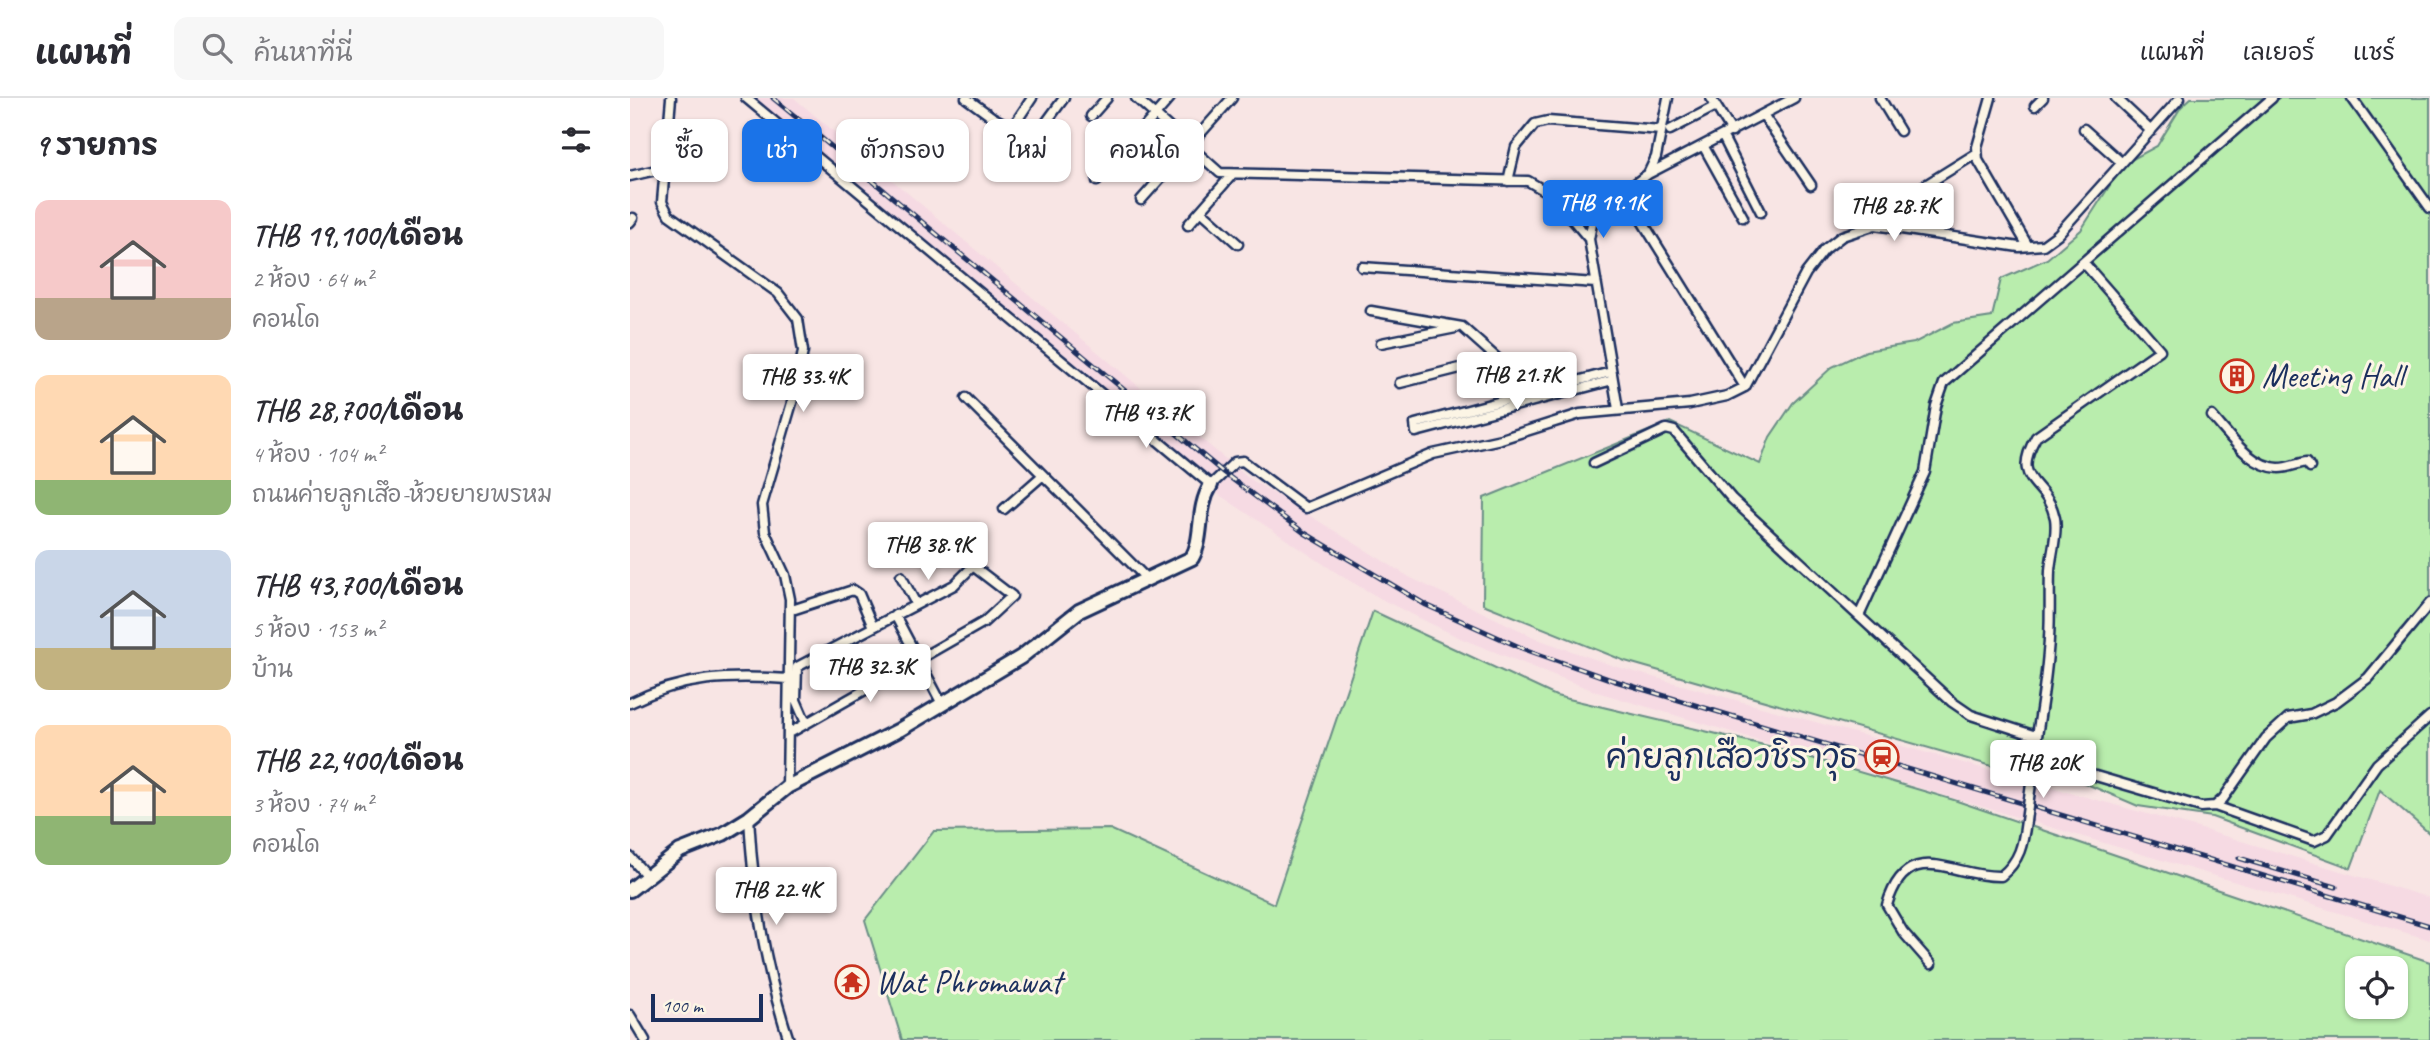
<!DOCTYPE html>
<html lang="th">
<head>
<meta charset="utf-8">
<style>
	:root { --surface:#fff; --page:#f7f7f7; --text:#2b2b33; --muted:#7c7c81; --line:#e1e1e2; --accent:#1a73e8 }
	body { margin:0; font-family:Caveat,"Playpen Sans Thai",sans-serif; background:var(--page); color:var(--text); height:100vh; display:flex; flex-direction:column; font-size:26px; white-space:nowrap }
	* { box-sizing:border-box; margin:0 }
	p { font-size:23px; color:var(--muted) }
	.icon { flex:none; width:38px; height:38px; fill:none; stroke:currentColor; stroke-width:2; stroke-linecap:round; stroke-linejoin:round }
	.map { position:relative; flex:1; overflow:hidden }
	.side { display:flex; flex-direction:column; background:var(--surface); width:630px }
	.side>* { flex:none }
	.banner { position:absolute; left:21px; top:21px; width:665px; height:63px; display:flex; gap:14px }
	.tools { position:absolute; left:1715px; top:858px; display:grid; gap:14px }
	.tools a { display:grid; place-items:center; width:63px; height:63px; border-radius:14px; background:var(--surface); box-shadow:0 2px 5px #0004; font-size:35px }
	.scale { position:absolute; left:21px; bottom:18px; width:112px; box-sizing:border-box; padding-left:7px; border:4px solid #1b2f5e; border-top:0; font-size:19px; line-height:24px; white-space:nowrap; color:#1b2f5e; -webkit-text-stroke:5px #fcf5e5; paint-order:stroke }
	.price { position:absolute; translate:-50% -60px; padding:0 16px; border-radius:7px; background:#fff; color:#222; font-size:23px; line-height:46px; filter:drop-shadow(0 2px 4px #0008) }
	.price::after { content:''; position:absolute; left:50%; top:42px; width:21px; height:16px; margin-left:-10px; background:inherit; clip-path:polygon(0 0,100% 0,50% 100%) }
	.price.selected { background:var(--accent); color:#fff }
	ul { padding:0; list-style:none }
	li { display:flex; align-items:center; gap:21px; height:175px; padding:0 35px }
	li span { display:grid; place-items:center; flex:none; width:196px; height:140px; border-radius:14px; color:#555 }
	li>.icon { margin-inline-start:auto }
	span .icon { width:84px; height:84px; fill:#fffc; stroke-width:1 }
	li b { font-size:30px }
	h2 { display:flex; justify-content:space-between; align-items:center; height:84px; padding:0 35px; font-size:30px }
	.pill { padding:0 24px; border-radius:14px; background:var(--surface); box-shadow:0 2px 5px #0004; font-size:24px; line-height:63px }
	.pill.selected { background:var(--accent); color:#fff }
	header { display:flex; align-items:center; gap:42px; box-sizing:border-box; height:98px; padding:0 35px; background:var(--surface); border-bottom:2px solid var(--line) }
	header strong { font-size:33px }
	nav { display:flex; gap:38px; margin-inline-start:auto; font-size:24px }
	.search { width:490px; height:63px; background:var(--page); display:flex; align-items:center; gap:18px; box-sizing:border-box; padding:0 24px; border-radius:14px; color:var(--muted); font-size:26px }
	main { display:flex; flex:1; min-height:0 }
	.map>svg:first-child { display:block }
	.built { fill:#f6dae3 }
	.green { fill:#b9edad; stroke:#6a8e86; stroke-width:2; fill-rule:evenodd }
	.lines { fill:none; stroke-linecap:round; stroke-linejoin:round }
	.street-casing { stroke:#1b2f5e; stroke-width:13 }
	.secondary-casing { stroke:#1b2f5e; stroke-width:18 }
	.street { stroke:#fcf5e5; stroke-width:8 }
	.secondary { stroke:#fcf5e5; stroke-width:12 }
	.rail-casing { stroke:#1b2f5e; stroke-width:5 }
	.rail { stroke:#fcf5e5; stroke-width:2.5; stroke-dasharray:8; stroke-linecap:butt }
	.street-bridge-casing { stroke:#1b2f5e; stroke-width:13; stroke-linecap:butt }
	.street-bridge { stroke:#fcf5e5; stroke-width:8 }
	.labels { text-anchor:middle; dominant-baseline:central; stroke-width:6; stroke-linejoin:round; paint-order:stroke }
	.poi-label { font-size:33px; fill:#1b2f5e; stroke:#fcf5e5; text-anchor:start }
</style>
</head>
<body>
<header>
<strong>แผนที่</strong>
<div class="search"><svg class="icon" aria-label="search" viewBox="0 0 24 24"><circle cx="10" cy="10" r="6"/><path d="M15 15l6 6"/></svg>ค้นหาที่นี่</div>
<nav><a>แผนที่</a><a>เลเยอร์</a><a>แชร์</a></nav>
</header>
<main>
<section class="side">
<h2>9 รายการ<svg class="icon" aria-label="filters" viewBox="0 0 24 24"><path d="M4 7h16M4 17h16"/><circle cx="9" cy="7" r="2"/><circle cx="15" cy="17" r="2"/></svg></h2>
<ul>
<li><span style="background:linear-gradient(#f6c9c9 70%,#b9a48a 0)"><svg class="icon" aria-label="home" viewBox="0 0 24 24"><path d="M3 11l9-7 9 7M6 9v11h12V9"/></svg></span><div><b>THB 19,100/เดือน</b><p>2 ห้อง · 64 m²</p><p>คอนโด</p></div></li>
<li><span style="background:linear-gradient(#ffd9b3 75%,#8fb573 0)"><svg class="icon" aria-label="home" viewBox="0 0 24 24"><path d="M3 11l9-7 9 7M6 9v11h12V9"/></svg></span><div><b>THB 28,700/เดือน</b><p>4 ห้อง · 104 m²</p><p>ถนนค่ายลูกเสึอ-ห้วยยายพรหม</p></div></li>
<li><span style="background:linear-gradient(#c9d6e8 70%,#c2b280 0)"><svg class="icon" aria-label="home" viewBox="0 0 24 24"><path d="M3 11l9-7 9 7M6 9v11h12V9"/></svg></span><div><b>THB 43,700/เดือน</b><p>5 ห้อง · 153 m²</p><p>บ้าน</p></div></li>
<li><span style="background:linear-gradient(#ffd9b3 65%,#8fb573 0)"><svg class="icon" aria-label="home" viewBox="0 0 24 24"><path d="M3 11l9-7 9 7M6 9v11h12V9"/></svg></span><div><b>THB 22,400/เดือน</b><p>3 ห้อง · 74 m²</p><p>คอนโด</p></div></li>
</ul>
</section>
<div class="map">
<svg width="1800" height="942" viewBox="0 0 1800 942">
	<rect width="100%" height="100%" fill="#f8e5e4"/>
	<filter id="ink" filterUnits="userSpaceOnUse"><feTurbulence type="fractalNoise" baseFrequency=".0143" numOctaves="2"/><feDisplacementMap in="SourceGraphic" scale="14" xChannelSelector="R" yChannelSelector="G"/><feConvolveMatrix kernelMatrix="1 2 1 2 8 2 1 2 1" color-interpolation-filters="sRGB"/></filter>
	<g filter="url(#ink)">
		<path class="built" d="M121 0H164L617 379 781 480 910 542 987 569 1568 730 1800 800V842L967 594 832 541 755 503 713 479 591 398 423 250Z"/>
		<path class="green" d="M1561 0H1800V736L1750 692 1721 770 1582 719 1508 708 1410 666 1394 662 1369 670 995 563 853 506 854 400 1040 324 1130 366 1140 339 1163 305 1202 269 1236 253 1284 245 1323 225 1362 219 1371 181 1417 161 1451 132 1482 84 1499 63 1527 48 1551 9Z
			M743 513 926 598 1151 651 1324 702 1800 864V942H272L235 822 304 733 480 731 644 806ZM1727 870H1766V908H1727Z"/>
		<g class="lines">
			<defs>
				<path id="street" d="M41 0 32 104 39 117 148 195 168 221 173 253 166 291 132 407 135 434 155 477 160 501 157 689
					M116 0 581 387 605 364 613 363 676 410 803 356 871 341 950 316 1060 306 1097 298 1115 289 1176 175 1194 152 1212 138 1245 127 1389 149 1413 147 1428 136 1550 0
					M336 0 362 19 429 55
					M506 0 590 75 898 83 922 97 959 141
					M1081 0 1102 34
					M1250 0 1270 33
					M1361 0 1347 49 1348 62 1398 148
					M1486 0 1521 33
					M1722 0 1800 110
					M1405 8 1413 0
					M461 18 477 0
					M1134 18 1181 87
					M382 30 402 0
					M1454 31 1491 64
					M1040 32 1086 8
					M1093 39 1131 114
					M404 41 434 0
					M1074 49 1113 119
					M1018 76 1164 0
					M0 78 35 70
					M467 83 540 0
					M878 83 886 49 905 26 918 23 1031 32
					M994 94 1115 289
					M511 102 602 0
					M1270 103 1347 55
					M571 113 608 146
					M0 124 3 120
					M558 127 601 78
					M732 169 966 185
					M741 213 832 229 907 296
					M751 245 826 230
					M869 264 881 306
					M981 274 785 326 786 334 983 282
					M770 285 866 261
					M336 300 517 481
					M988 311 959 141 963 121 982 103 1018 76 1026 59 1038 0
					M1582 318C1600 338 1620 369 1649 370 1658 370 1668 365 1677 364L1680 369
					M964 365 1036 331 1044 333 1102 401 1322 604 1341 617 1406 638
					M374 411 413 377
					M271 478 286 506
					M165 511 223 492 229 496 243 529
					M265 517 312 606
					M1229 518 1295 374 1306 308 1314 285 1642 0
					M0 605C54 578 99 577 158 581
					M176 625 166 602 167 569 324 487 343 468
					M163 633 354 524 382 498 309 442
					M1404 651 1418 664 1571 709 1585 708 1593 701 1636 640 1658 620 1681 616 1706 604 1738 580 1800 505
					M1402 678C1406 636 1415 596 1418 554 1421 527 1419 500 1420 473 1421 456 1428 437 1425 420 1417 381 1379 386 1406 339L1530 252 1454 165
					M1585 708 1684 743 1697 737 1747 666 1800 618
					M119 720C123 795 135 871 159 942
					M0 759 17 778
					M1301 866 1273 834 1257 807C1278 737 1323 780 1371 778 1390 763 1393 746 1396 723
					M0 917 15 942"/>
				<path id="secondary" d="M0 792 50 753 93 736 119 720 157 689 269 632 391 559 449 513 562 460C574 439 566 411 581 387"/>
			</defs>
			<use href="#street" class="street-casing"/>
			<use href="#secondary" class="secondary-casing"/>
			<use href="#street" class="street"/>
			<use href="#secondary" class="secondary"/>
			<defs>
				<path id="rail" d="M143 0 594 375 673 434 796 507 894 551 982 582 1800 828
					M1609 760 1706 789"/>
			</defs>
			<use href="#rail" class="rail-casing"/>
			<use href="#rail" class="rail"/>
			<defs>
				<path id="street-bridge" d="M1396 723 1402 678"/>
			</defs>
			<use href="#street-bridge" class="street-bridge-casing"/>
			<use href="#street-bridge" class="street-bridge"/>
		</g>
	</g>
	<defs>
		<symbol id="building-ring" viewBox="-11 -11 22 22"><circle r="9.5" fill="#fcf5e5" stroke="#c8321e" stroke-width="1.5"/><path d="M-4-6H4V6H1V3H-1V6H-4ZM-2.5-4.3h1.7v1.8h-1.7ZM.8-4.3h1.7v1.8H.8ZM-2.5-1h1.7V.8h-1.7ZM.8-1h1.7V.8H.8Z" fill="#c8321e"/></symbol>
		<symbol id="station-ring" viewBox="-11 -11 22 22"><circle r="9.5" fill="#fcf5e5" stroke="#c8321e" stroke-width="1.5"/><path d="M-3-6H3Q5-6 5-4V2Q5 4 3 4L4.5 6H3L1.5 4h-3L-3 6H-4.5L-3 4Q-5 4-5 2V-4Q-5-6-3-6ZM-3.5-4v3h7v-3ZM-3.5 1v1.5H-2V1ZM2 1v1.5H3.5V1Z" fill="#c8321e"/></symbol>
		<symbol id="temple-ring" viewBox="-11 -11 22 22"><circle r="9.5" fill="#fcf5e5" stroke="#c8321e" stroke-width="1.5"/><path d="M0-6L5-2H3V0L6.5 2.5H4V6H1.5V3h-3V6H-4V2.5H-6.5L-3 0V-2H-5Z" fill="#c8321e"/></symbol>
	</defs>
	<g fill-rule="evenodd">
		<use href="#building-ring" x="1588" y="259" width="38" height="38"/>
		<use href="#station-ring" x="1233" y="640" width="38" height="38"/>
		<use href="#temple-ring" x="203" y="865" width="38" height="38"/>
	</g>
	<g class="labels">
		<g class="poi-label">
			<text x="1632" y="278">Meeting Hall</text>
			<text x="1228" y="659" text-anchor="end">ค่ายลูกเสือวชิราวุธ</text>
			<text x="246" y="884">Wat Phromawat</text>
		</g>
	</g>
</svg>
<div class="tools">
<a><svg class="icon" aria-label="locate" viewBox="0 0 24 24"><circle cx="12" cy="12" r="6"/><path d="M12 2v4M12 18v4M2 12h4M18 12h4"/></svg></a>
</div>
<div class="scale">100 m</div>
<b class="price selected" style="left:973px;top:142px">THB 19.1K</b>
<b class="price" style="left:1264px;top:145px">THB 28.7K</b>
<b class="price" style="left:887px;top:314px">THB 21.7K</b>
<b class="price" style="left:173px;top:316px">THB 33.4K</b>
<b class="price" style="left:516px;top:352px">THB 43.7K</b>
<b class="price" style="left:298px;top:484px">THB 38.9K</b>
<b class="price" style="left:240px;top:606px">THB 32.3K</b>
<b class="price" style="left:1413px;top:702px">THB 20K</b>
<b class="price" style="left:146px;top:829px">THB 22.4K</b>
<div class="banner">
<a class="pill">ซื้อ</a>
<a class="pill selected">เช่า</a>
<a class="pill">ตัวกรอง</a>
<a class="pill">ใหม่</a>
<a class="pill">คอนโด</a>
</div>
</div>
</main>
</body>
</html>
